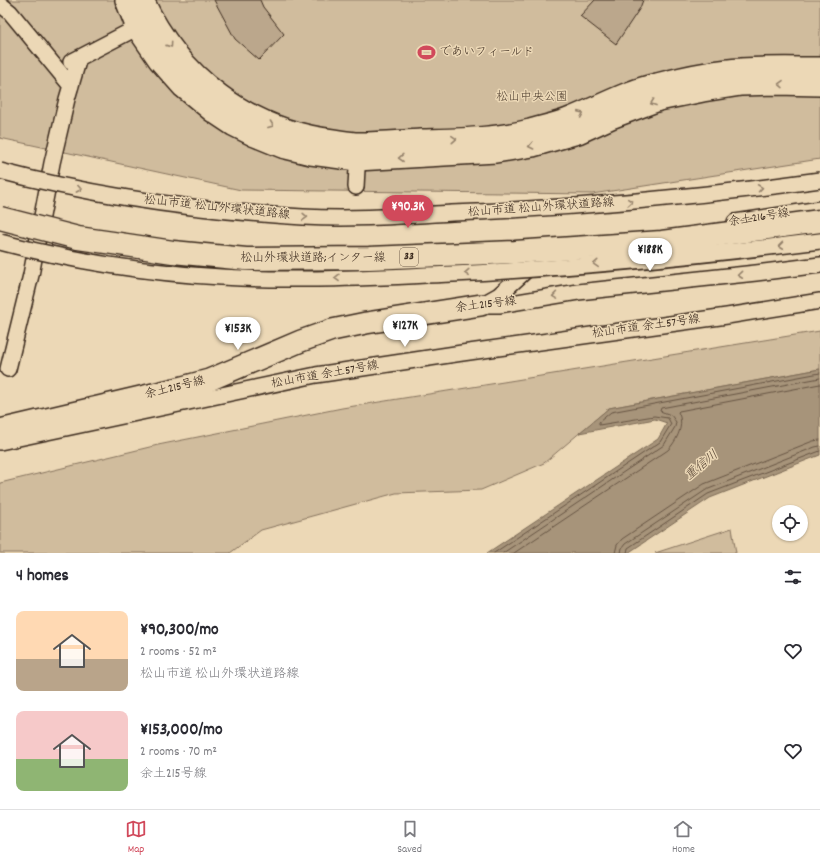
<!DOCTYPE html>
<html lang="en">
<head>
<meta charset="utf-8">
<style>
	:root { --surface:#fff; --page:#f7f7f7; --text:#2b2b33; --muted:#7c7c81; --line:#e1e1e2; --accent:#d1495b }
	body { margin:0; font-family:Dekko,"Klee One",sans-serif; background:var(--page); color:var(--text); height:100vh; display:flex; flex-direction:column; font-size:15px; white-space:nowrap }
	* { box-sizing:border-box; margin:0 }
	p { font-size:13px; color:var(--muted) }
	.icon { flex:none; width:22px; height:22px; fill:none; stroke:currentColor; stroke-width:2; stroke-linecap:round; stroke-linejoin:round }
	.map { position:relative; height:553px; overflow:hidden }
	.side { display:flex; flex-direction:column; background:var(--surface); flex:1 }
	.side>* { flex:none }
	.controls { position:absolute; left:772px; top:505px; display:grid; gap:8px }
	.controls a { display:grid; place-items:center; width:36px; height:36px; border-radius:50%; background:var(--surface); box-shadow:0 1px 3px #0004; font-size:20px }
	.price { position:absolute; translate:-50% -34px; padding:0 9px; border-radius:14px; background:#fff; color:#222; font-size:13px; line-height:26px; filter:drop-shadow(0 1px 2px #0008) }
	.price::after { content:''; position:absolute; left:50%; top:24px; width:12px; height:9px; margin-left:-6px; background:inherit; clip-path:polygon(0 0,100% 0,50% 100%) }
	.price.on { background:var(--accent); color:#fff }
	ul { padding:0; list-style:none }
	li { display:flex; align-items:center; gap:12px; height:100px; padding:0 16px }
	li span { display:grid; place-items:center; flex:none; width:112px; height:80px; border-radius:8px; color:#555 }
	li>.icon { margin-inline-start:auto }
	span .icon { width:48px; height:48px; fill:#fffc; stroke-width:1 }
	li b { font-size:17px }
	h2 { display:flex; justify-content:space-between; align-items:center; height:48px; padding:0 16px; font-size:17px }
	.dock { display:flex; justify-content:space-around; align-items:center; height:56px; border-top:1px solid var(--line); background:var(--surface); font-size:11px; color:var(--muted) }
	.dock a { display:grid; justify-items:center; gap:2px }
	.dock .on { color:var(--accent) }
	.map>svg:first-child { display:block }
	.green { fill:#d0bc9d; stroke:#86735e }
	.water { fill:#a7947a; stroke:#7c6a55 }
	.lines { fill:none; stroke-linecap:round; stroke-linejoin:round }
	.shore { stroke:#665443; stroke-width:1 }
	.building { fill:#bba78c; stroke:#3b2a1e }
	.street-casing { stroke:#3b2a1e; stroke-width:18 }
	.secondary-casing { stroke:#3b2a1e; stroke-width:24 }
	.street { stroke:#ecd8b6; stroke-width:15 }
	.secondary { stroke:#ecd8b6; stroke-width:21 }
	.street-bridge-casing { stroke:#3b2a1e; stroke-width:18; stroke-linecap:butt }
	.highway-bridge-casing { stroke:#3b2a1e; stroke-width:25; stroke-linecap:butt }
	.street-bridge { stroke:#ecd8b6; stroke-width:15 }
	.highway-bridge { stroke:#ecd8b6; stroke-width:22 }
	.oneway { stroke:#94816a }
	.labels { text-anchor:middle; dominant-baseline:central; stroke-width:3; stroke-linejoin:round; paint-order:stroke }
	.shield { fill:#ecd8b6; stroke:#705e4c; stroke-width:1 }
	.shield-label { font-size:11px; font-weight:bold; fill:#3b2a1e }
	.poi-label { font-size:12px; fill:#3b2a1e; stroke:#ecd8b6; text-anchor:start }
	.park-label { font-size:12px; fill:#514031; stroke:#ecd8b6 }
	.street-label { font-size:12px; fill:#3b2a1e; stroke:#ecd8b6 }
	.water-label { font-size:13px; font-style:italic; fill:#564435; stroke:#ecd8b6 }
</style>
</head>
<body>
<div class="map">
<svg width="820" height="553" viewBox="0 0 820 553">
	<rect width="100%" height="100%" fill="#ecd8b6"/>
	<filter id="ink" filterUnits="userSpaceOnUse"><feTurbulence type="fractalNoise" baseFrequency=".025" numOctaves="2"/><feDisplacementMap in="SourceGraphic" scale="8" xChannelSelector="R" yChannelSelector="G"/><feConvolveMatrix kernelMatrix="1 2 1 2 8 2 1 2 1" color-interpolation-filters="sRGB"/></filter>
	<g filter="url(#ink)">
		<path class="green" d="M0 0H820V159L592 194 241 190 0 138Z
			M820 331V369L609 408 544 463 481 490 396 493 261 530 230 553H0V483L158 445 342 408Z
			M732 528 736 553H655Z"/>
		<path class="water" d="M820 369V455L710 498 628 553H487L658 439 667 423 655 419 579 433 609 408Z"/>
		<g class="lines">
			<path class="shore" d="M494 553 660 442 671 424 668 418 654 416 599 425V422L611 412 820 373
				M503 553 664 445 675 427 676 422 671 415 660 411 661 408 820 378
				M514 553 668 450C677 440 685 425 678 412L679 411 820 384
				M615 553 617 545 622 539 704 484 813 441 820 440
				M621 553 622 548 625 544 706 490 815 447 820 446
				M627 553 628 548 708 494 820 451"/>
		</g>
		<path class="building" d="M214 0H260L263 7 284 34 259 60 235 39Z
			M595 0H643L640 8 616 44 580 16Z"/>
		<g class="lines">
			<defs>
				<path id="street" d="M0 4 10 12 71 86
					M71 62 146 23
					M356 187 358 150
					M735 222 820 209
					M481 305 499 295 532 265
					M484 305H499L578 292 756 273 820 265
					M8 369 31 275 52 163 67 99 79 58
					M0 442 316 375 462 353 727 316 820 301"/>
				<path id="secondary" d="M126 0 137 28 159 60 183 87 212 111 233 125 255 136 282 147 311 154 357 160 496 152 533 146 578 133 611 118 659 100 703 91 741 85 777 84 820 85
					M143 0C179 77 248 130 333 140 341 141 350 143 359 143 380 143 401 141 422 140 458 139 495 139 530 130 544 126 560 123 573 117 600 106 629 90 657 84 684 77 713 70 741 69 768 67 794 68 820 68
					M0 430 175 389 209 380 301 341 332 330 366 323 481 305"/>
			</defs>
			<use href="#street" class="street-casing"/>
			<use href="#secondary" class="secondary-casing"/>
			<use href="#street" class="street"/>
			<use href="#secondary" class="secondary"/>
			<defs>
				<path id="street-bridge" d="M0 171C99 197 201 211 303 217 353 220 403 216 452 213 575 208 698 197 820 180
					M0 242C72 261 147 273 221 277 298 282 375 277 453 274 576 268 698 256 820 241"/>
				<path id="highway-bridge" d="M0 218 78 238 113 243 173 252 246 259 369 258 515 252 662 242 820 221"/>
			</defs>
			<use href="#street-bridge" class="street-bridge-casing"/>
			<use href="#highway-bridge" class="highway-bridge-casing"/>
			<use href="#street-bridge" class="street-bridge"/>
			<use href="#highway-bridge" class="highway-bridge"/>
		</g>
		<defs><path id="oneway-chevron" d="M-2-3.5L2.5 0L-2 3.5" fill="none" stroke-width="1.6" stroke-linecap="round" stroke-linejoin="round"/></defs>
		<g class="oneway">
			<use href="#oneway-chevron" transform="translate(170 45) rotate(55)"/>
			<use href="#oneway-chevron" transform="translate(781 84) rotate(-179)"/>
			<use href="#oneway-chevron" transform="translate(653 103) rotate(160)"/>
			<use href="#oneway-chevron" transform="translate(581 114) rotate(-24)"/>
			<use href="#oneway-chevron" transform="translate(271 125) rotate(21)"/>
			<use href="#oneway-chevron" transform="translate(454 139) rotate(-4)"/>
			<use href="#oneway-chevron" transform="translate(531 146) rotate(168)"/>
			<use href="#oneway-chevron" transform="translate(401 158) rotate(178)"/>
			<use href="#oneway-chevron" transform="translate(760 188) rotate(-8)"/>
			<use href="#oneway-chevron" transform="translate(79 189) rotate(11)"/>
			<use href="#oneway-chevron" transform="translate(630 202) rotate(-5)"/>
			<use href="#oneway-chevron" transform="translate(305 217) rotate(2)"/>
			<use href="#oneway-chevron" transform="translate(781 246) rotate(173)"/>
			<use href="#oneway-chevron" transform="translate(596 264) rotate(176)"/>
			<use href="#oneway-chevron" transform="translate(467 273) rotate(177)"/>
			<use href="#oneway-chevron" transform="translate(740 275) rotate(174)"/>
			<use href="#oneway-chevron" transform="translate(337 278) rotate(179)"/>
			<use href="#oneway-chevron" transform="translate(555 296) rotate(171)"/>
		</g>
	</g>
	<defs>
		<symbol id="stadium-bare" viewBox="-9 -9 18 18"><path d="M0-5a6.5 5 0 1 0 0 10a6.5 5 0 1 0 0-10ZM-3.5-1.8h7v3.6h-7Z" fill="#d1495b" stroke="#ecd8b6" stroke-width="2.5" paint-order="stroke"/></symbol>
	</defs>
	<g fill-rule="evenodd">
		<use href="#stadium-bare" x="414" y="40" width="25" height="25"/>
	</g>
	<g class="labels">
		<rect class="shield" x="400" y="248" width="18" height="18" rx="3"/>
		<g class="shield-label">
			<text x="409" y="257">33</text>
		</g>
		<g class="poi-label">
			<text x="439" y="52">であいフィールド</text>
		</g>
		<g class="park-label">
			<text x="532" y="97">松山中央公園</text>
		</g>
		<g class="street-label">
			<text transform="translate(217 208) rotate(6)">松山市道 松山外環状道路線</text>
			<text transform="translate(541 208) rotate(-4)">松山市道 松山外環状道路線</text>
			<text transform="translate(759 218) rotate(-9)">余土216号線</text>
			<text x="313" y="258">松山外環状道路;インター線</text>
			<text transform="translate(486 305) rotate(-7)">余土215号線</text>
			<text transform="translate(646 327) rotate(-8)">松山市道 余土57号線</text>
			<text transform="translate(325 375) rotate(-10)">松山市道 余土57号線</text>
			<text transform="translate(175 388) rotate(-14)">余土215号線</text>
		</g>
		<g class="water-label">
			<text transform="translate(702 466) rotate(-39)">重信川</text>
		</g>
	</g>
</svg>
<div class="controls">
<a><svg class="icon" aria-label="locate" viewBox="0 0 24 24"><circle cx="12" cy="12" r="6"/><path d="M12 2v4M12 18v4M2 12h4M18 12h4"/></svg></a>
</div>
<b class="price on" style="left:408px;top:229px">¥90.3K</b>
<b class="price" style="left:650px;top:272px">¥188K</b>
<b class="price" style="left:405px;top:348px">¥127K</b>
<b class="price" style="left:238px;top:351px">¥153K</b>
</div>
<section class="side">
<h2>4 homes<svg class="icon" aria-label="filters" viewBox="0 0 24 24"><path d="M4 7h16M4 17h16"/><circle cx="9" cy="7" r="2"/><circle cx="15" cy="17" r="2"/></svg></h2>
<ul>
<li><span style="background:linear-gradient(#ffd9b3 60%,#b9a48a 0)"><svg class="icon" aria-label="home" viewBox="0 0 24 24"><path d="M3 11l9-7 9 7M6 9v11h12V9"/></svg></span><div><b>¥90,300/mo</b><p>2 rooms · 52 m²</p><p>松山市道 松山外環状道路線</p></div><svg class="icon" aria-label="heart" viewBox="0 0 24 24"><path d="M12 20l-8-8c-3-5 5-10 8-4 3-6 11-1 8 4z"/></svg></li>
<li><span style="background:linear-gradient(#f6c9c9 60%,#8fb573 0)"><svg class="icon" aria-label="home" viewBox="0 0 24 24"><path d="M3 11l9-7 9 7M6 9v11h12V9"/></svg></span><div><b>¥153,000/mo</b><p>2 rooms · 70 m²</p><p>余土215号線</p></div><svg class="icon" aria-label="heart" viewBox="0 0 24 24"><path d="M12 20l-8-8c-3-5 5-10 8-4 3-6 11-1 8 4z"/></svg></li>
</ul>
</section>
<nav class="dock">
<a class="on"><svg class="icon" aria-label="map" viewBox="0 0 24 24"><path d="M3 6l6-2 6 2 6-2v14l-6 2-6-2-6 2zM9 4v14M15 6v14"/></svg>Map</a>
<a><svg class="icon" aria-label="saved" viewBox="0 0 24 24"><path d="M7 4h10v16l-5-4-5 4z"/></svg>Saved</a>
<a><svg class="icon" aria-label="home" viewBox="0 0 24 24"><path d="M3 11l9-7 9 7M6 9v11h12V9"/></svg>Home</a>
</nav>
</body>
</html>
